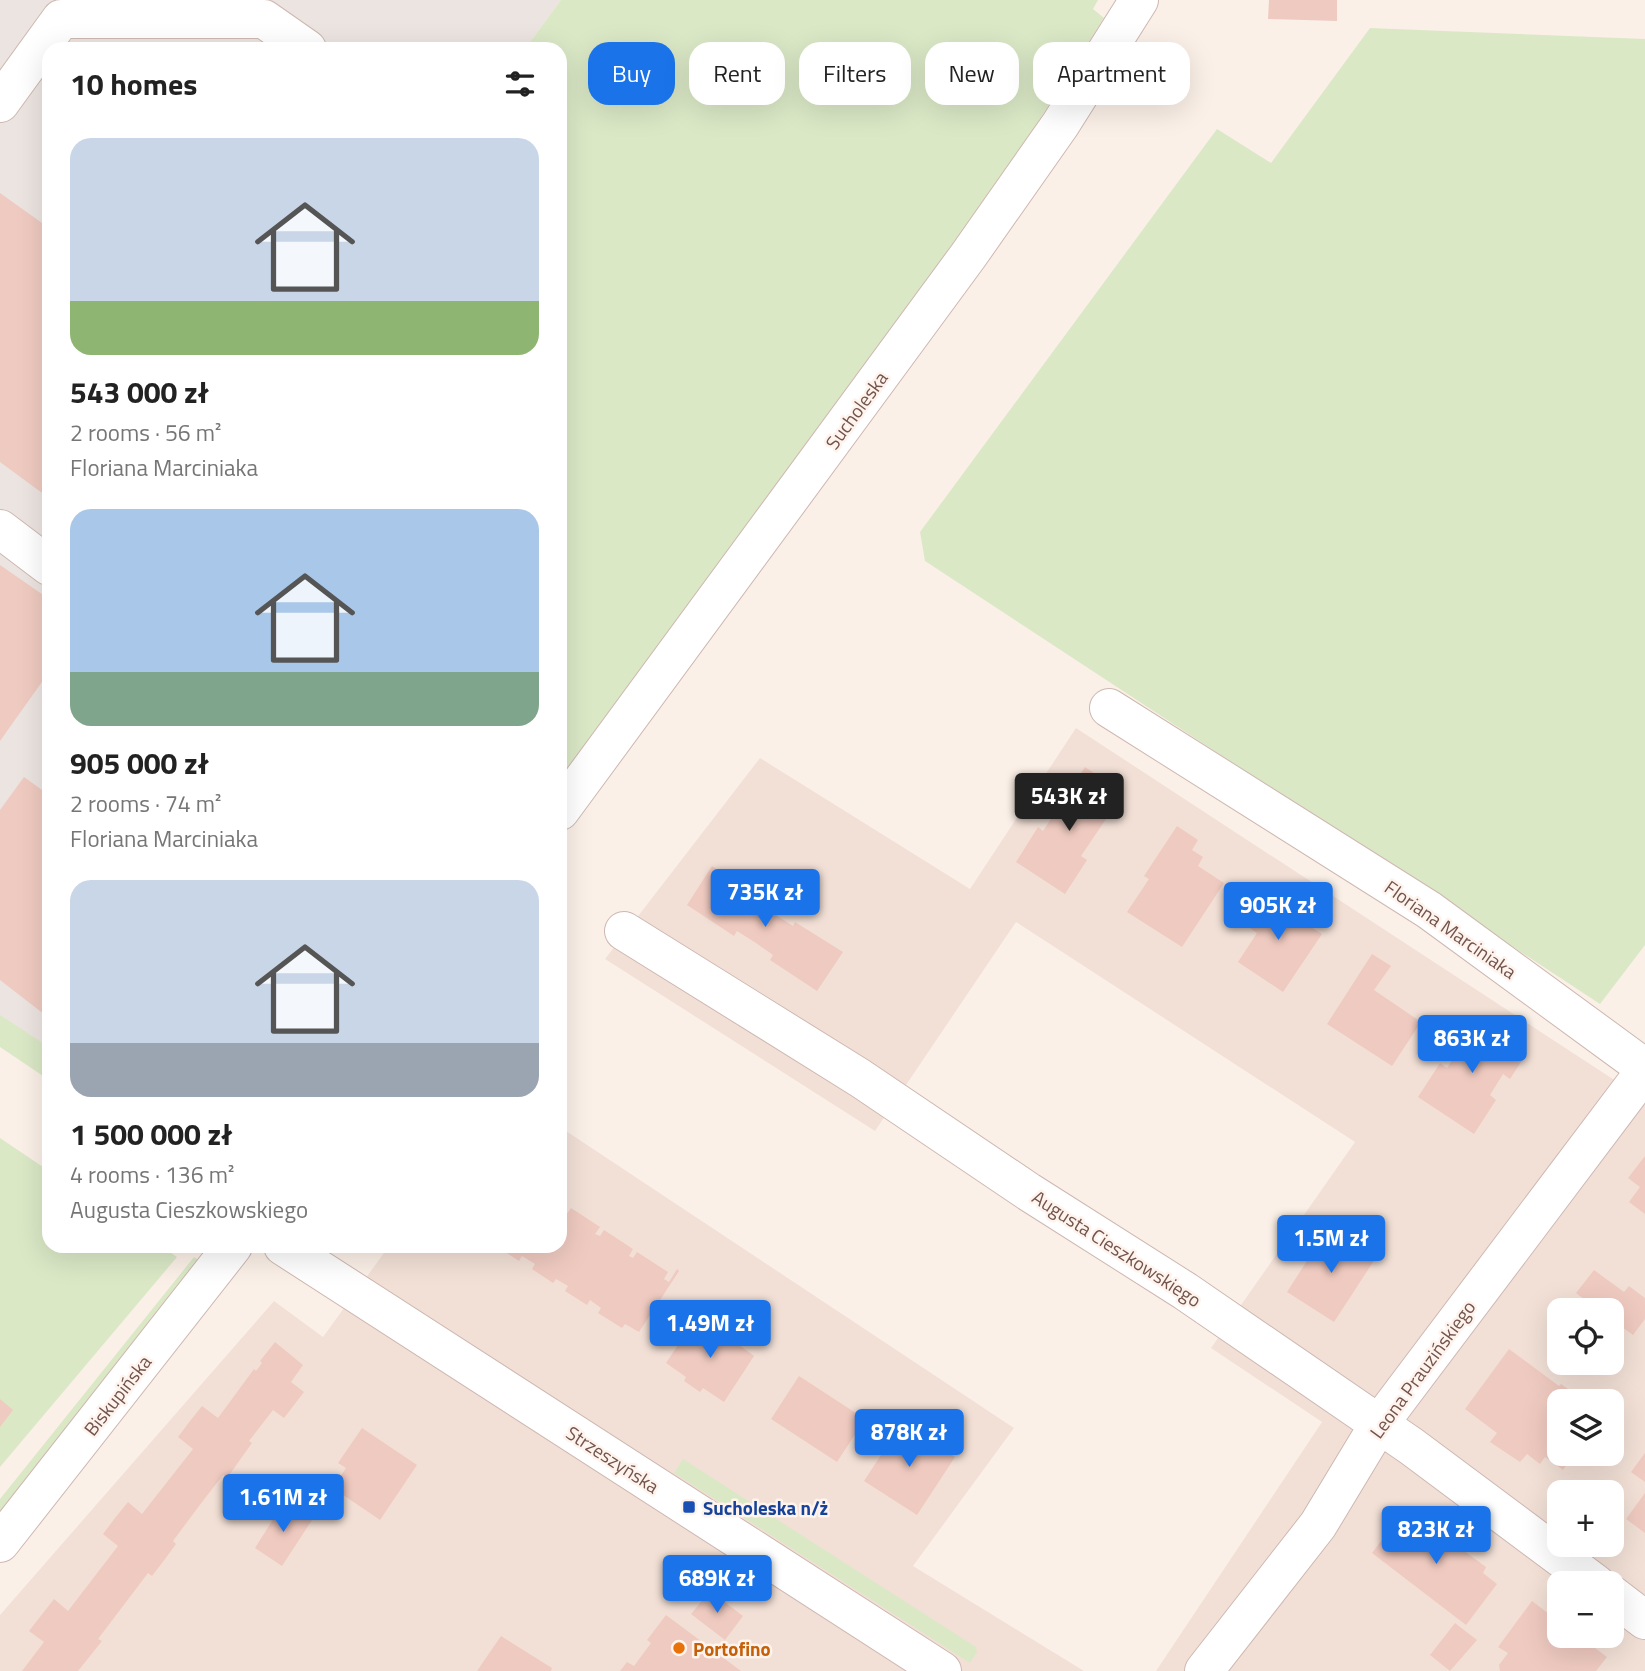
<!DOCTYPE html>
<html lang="en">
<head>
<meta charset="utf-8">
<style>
	:root { --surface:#fff; --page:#f6f6f6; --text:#222; --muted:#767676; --accent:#1a73e8 }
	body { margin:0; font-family:"Titillium Web",sans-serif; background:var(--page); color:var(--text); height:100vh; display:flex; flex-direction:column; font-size:26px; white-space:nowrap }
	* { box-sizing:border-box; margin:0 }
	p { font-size:23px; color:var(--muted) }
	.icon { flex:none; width:38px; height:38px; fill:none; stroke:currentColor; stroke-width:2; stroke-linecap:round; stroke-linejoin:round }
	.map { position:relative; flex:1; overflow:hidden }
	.drawer { position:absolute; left:42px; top:42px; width:525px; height:1211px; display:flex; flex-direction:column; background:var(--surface); border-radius:21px; box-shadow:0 7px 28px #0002 }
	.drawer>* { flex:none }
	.banner { position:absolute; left:588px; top:42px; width:665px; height:63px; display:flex; gap:14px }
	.controls { position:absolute; left:1547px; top:1298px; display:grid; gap:14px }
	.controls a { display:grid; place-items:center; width:77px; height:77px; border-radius:14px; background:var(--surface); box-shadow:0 7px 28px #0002; font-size:35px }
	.price { position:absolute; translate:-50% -60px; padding:0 16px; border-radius:7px; background:var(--accent); color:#fff; font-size:23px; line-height:46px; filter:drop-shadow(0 2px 4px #0008) }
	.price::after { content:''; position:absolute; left:50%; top:42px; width:21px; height:16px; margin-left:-10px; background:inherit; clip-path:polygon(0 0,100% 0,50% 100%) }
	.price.on { background:#222; color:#fff }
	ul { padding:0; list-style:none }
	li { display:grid; align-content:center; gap:14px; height:371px; padding:0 28px }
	li span { display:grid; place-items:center; height:217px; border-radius:21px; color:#555 }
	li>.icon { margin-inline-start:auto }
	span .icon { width:126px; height:126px; fill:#fffc; stroke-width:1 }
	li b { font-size:30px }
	h2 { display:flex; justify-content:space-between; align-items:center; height:84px; padding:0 28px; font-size:30px }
	.chip { padding:0 24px; border-radius:21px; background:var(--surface); box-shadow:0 7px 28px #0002; font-size:24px; line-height:63px }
	.chip.on { background:var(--accent); color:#fff }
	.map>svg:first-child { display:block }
	.residential { fill:#f2e0d6; fill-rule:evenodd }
	.industrial { fill:#ece4e0 }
	.green { fill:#dae8c6 }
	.building { fill:#efcac0 }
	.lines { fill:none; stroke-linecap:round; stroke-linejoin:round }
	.minor-casing { stroke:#ceb8b1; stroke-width:40 }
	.minor { stroke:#fff; stroke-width:38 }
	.transit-dot { fill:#1a4fb4; stroke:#fef4ed; stroke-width:2.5 }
	.food-dot { fill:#e8710a; stroke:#fef4ed; stroke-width:2.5 }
	.labels { text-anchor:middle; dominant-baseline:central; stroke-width:5; stroke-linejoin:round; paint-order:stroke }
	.street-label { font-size:19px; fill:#73544d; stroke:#fef4ed }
	.transit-label { font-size:19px; font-weight:bold; fill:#164399; stroke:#fef4ed; text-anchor:start }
	.food-label { font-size:19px; font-weight:bold; fill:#c56008; stroke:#fef4ed; text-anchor:start }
</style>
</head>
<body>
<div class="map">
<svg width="1645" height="1671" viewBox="0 0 1645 1671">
	<rect width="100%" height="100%" fill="#fbf0e7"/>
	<path class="residential" d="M1076 728 1645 1100V1671H1156L1322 1422 1211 1348 1355 1142 1016 922 875 1131 605 959 760 758 970 889ZM1559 1311H1612V1363H1559ZM1559 1402H1612V1454H1559ZM1559 1493H1612V1545H1559ZM1559 1584H1612V1636H1559Z
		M560 1127 1014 1428 913 1566 1084 1671H0V1615L274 1301 323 1337 389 1246H560Z"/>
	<path class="industrial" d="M0 0H561L525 49H49V1047L0 1016Z"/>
	<path class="green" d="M561 0H1098L1093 9 1104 18 1024 144 885 341 560 778V49H525Z
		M1370 28 1645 39V945L1600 1004 925 561 920 532 1217 129 1271 163Z
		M0 1015 49 1047V1080L0 1047Z
		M0 1138 49 1171V1246H161L177 1257 0 1467Z
		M194 1257 199 1260 0 1512V1499Z
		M683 1459 976 1647 977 1652 970 1663 674 1473Z"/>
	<path class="building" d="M1269 0H1337V21L1268 19Z
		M0 193 49 228V498L0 462Z
		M0 565 49 599V672L0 741Z
		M1085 767 1118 789 1100 815 1106 819 1081 856 1087 860 1065 894 1016 862 1038 827 1043 831Z
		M24 777 49 795V1018L0 980V810Z
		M1177 826 1198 840 1192 850 1203 857 1198 866 1224 883 1182 947 1127 912 1149 879 1144 876Z
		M712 866 759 897 756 902 793 926 795 922 843 952 817 991 770 960 773 955 756 943 737 931 734 936 687 905Z
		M1271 889 1291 903 1286 911 1322 934 1283 992 1238 962 1257 933 1247 926Z
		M1372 954 1391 966 1374 990 1421 1022 1392 1066 1327 1024Z
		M1472 1016 1527 1053 1510 1079 1503 1074 1490 1095 1496 1100 1474 1134 1418 1097 1440 1063 1447 1068 1461 1046 1455 1042Z
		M1645 1156V1214L1629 1202 1640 1187 1628 1178Z
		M560 1202 566 1206 562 1212 566 1215 571 1208 600 1227 595 1234 600 1236 604 1230 633 1249 629 1256 633 1258 637 1252 668 1272 664 1279 669 1282 677 1269 679 1271 639 1332 625 1324 622 1328 598 1313 601 1308 590 1300 587 1305 565 1291 568 1286 556 1279 553 1283 532 1269 535 1264 522 1256 519 1261 496 1246H560Z
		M1328 1228 1375 1259 1334 1322 1287 1292Z
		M1594 1270 1624 1292 1629 1286 1645 1298V1319L1633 1335 1612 1320V1311H1600L1576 1293Z
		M696 1318 716 1332 718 1329 754 1356 724 1402 703 1388 700 1392 684 1381 686 1377 666 1363Z
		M275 1342 303 1365 291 1382 304 1392 284 1418 273 1410 249 1441 252 1443 227 1478 223 1475 199 1506 173 1541 176 1544 165 1559 152 1576 148 1573 98 1639 102 1641 78 1671H22L44 1642 29 1631 54 1599 68 1611 118 1546 103 1534 115 1518 128 1502 142 1514 193 1449 178 1437 190 1421 202 1406 218 1418 254 1369 256 1371 262 1363 260 1361Z
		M1509 1349 1559 1386 1561 1384 1586 1402H1559V1454H1574L1563 1470 1545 1457 1540 1464 1527 1454 1520 1462 1490 1442 1497 1433 1465 1409Z
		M799 1376 865 1419 837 1462 771 1419Z
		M0 1399 13 1410 0 1427Z
		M902 1423 955 1457 917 1515 864 1481Z
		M362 1428 417 1465 380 1520 333 1488 346 1468 338 1463Z
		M1645 1453V1482L1631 1472Z
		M1645 1493V1533L1626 1519Z
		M284 1502 312 1520 282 1566 255 1548Z
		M1406 1508 1486 1567 1483 1573 1497 1584 1466 1625 1372 1553Z
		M710 1591 743 1616 725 1640 691 1614Z
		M1532 1601 1549 1614 1547 1616 1559 1625V1636H1579L1607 1657 1596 1671H1500L1499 1665 1508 1653 1498 1647Z
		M666 1615 717 1653 741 1671H620L627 1662 634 1666 651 1643 647 1640Z
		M1455 1623 1477 1640 1450 1671 1430 1655Z
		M501 1636 552 1668 551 1671H477Z"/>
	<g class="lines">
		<defs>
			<path id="minor" d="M0 103 61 19H264L307 49
				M0 529 49 566
				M1109 708 1429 910 1645 1068
				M560 811 968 256 1060 125 1139 0
				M624 931 860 1078 1029 1192 1185 1291 1411 1446 1596 1584
				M283 1246 942 1671
				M0 1543 233 1246
				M1612 1595 1645 1620
				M1204 1671 1318 1525 1379 1424 1645 1071"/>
		</defs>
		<use href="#minor" class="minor-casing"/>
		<use href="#minor" class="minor"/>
	</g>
	<rect class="transit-dot" x="682" y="1500" width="14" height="14" rx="3.5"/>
	<circle class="food-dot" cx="679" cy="1648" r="7"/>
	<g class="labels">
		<g class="street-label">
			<text transform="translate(856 410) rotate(-54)">Sucholeska</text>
			<text transform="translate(1451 929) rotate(35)">Floriana Marciniaka</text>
			<text transform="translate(1117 1248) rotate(33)">Augusta Cieszkowskiego</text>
			<text transform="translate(1422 1369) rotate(-54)">Leona Prauzińskiego</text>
			<text transform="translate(117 1395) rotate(-52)">Biskupińska</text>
			<text transform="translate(613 1459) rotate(33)">Strzeszyńska</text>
		</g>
		<g class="transit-label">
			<text x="703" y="1507">Sucholeska n/ż</text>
		</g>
		<g class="food-label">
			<text x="693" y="1648">Portofino</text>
		</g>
	</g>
</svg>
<div class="controls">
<a><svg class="icon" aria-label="locate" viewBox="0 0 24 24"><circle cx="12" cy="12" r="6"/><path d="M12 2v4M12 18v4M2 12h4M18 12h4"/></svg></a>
<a><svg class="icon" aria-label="layers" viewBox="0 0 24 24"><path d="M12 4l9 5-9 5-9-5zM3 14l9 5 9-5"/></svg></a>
<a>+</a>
<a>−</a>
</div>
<b class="price on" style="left:1069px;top:833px">543K zł</b>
<b class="price" style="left:765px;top:929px">735K zł</b>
<b class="price" style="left:1278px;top:942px">905K zł</b>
<b class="price" style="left:1472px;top:1075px">863K zł</b>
<b class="price" style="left:1331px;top:1275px">1.5M zł</b>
<b class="price" style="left:710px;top:1360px">1.49M zł</b>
<b class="price" style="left:909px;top:1469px">878K zł</b>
<b class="price" style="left:283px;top:1534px">1.61M zł</b>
<b class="price" style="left:1436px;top:1566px">823K zł</b>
<b class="price" style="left:717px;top:1615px">689K zł</b>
<div class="banner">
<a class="chip on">Buy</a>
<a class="chip">Rent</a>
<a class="chip">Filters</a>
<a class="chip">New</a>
<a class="chip">Apartment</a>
</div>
<section class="drawer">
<h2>10 homes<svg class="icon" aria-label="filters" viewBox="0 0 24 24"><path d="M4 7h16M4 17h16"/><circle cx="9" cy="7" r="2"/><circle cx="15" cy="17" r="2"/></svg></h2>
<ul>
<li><span style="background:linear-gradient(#c9d6e8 75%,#8fb573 0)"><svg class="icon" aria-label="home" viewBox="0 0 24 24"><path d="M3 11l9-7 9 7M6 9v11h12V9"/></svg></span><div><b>543 000 zł</b><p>2 rooms · 56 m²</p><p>Floriana Marciniaka</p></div></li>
<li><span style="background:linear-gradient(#a9c7e8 75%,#7fa58c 0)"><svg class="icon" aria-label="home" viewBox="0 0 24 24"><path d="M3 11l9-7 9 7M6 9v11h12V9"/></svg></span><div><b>905 000 zł</b><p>2 rooms · 74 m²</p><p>Floriana Marciniaka</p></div></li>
<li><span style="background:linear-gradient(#c9d6e8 75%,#9aa5b1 0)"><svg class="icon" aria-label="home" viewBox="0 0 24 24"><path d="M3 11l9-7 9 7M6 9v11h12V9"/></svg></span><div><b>1 500 000 zł</b><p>4 rooms · 136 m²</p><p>Augusta Cieszkowskiego</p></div></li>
</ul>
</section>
</div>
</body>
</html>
